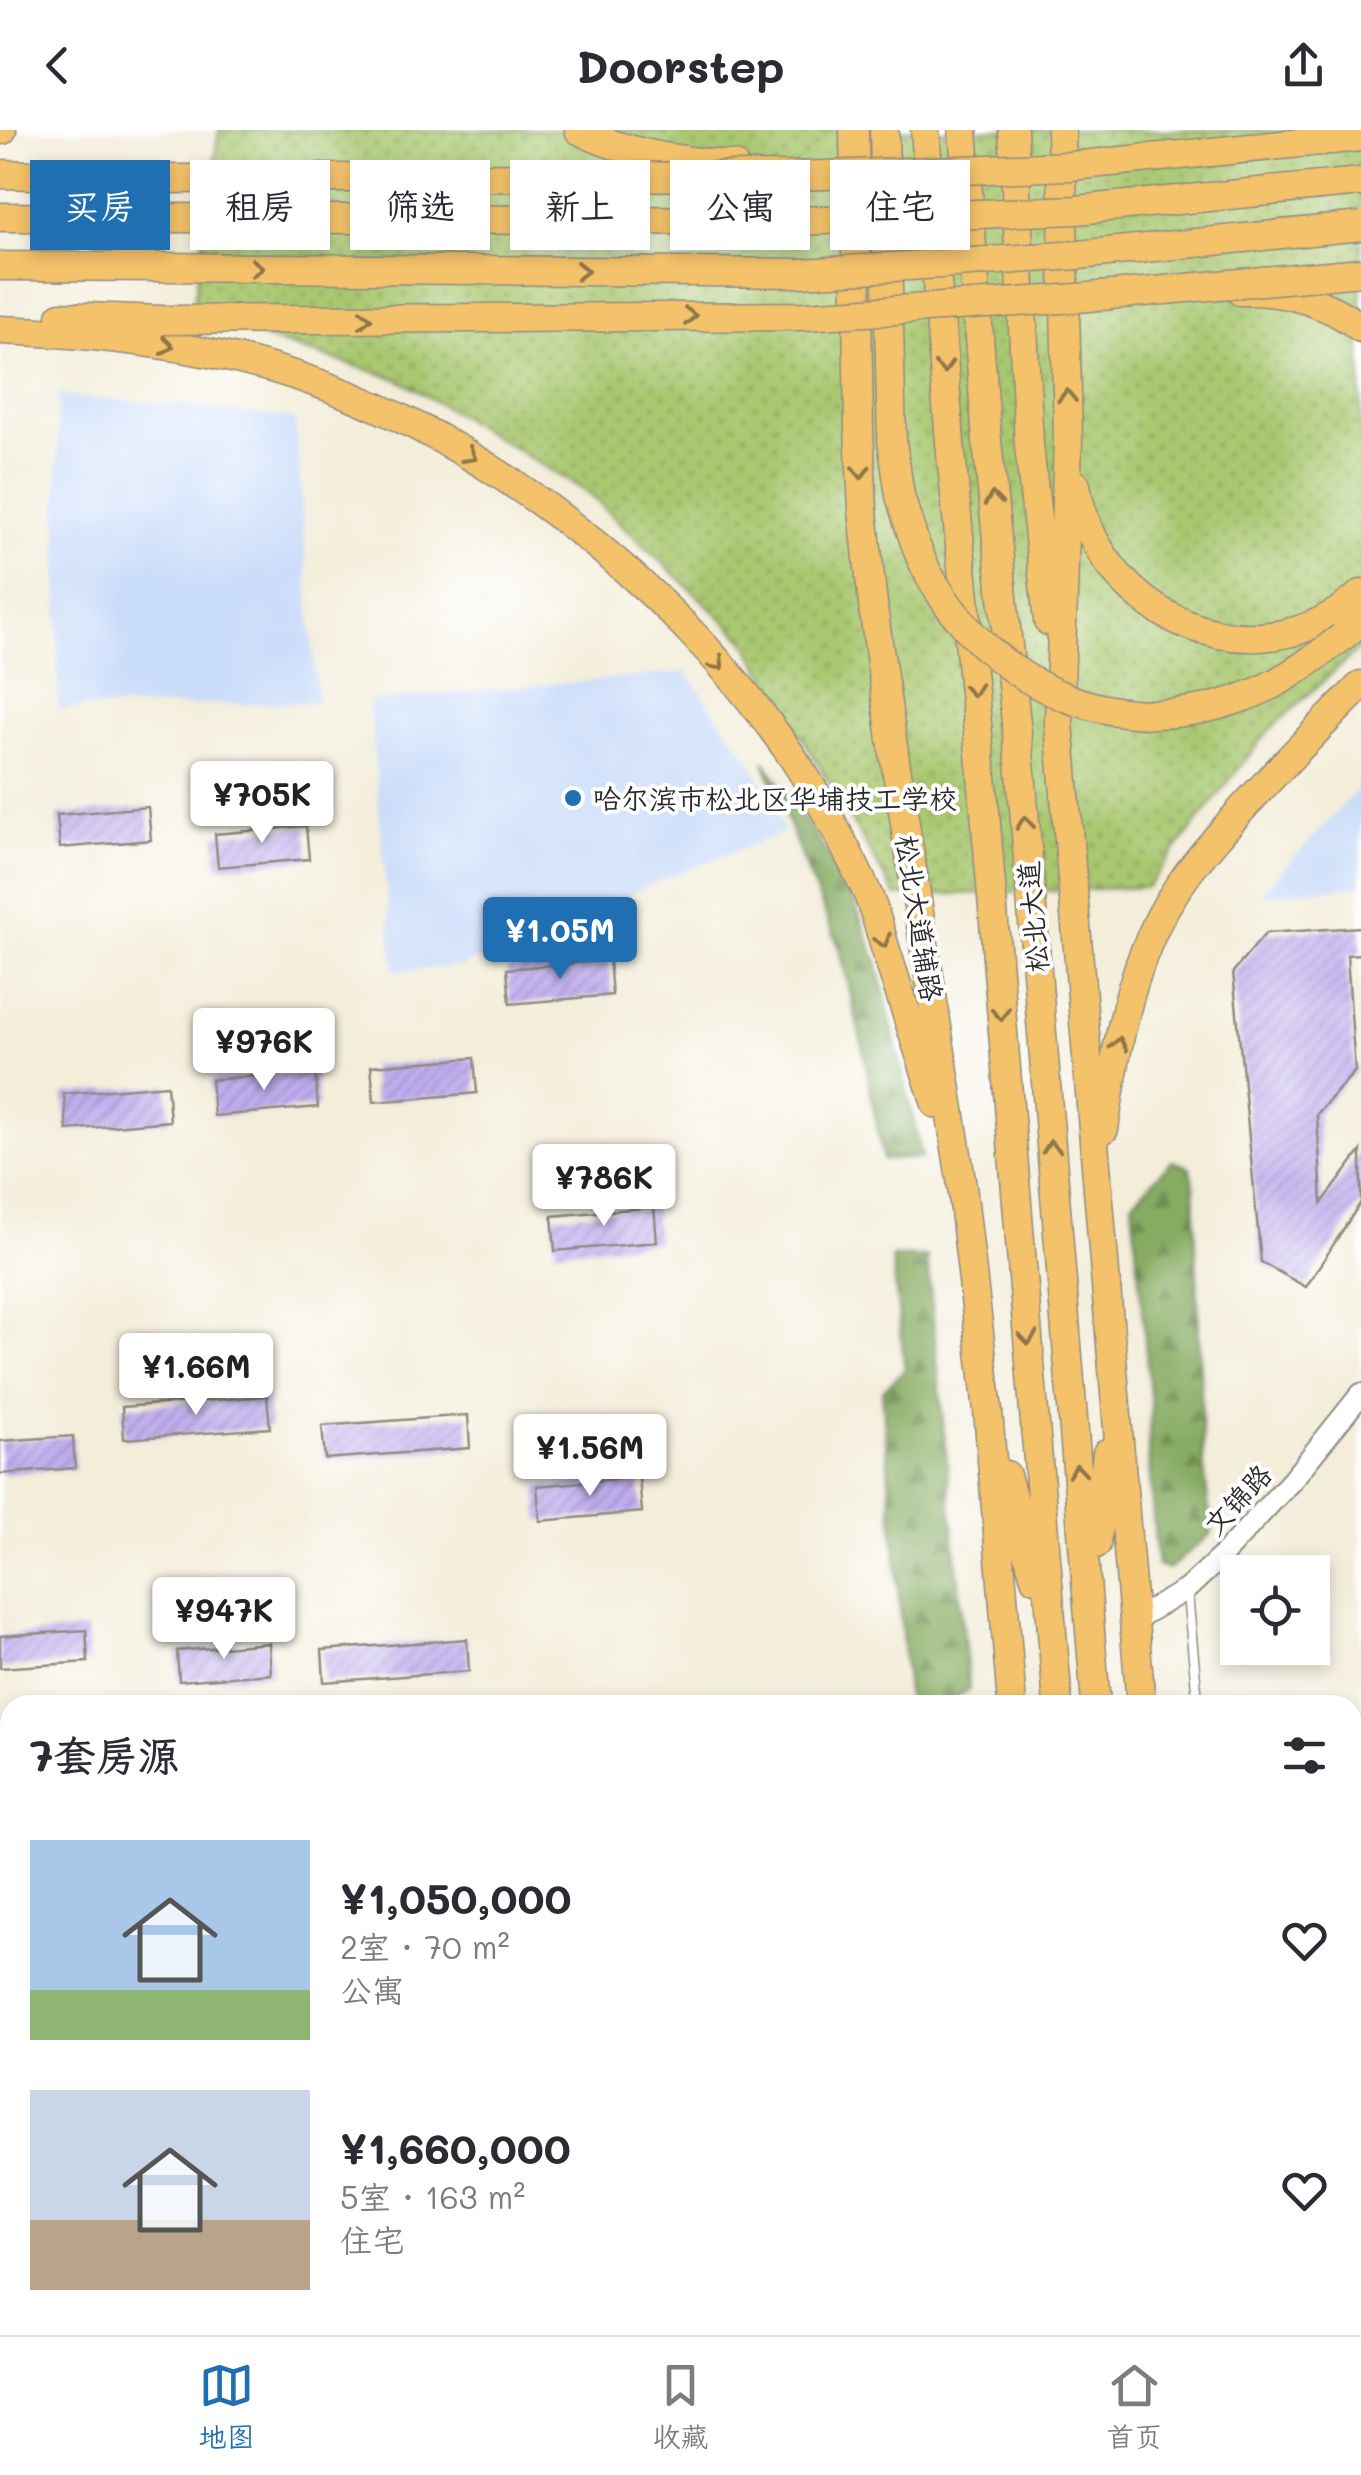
<!DOCTYPE html>
<html lang="zh">
<head>
<meta charset="utf-8">
<style>
	:root { --surface:#fff; --page:#f7f7f7; --text:#2b2b33; --muted:#7c7c81; --line:#e1e1e2; --accent:#1f6fb2 }
	body { margin:0; font-family:Mali,"LXGW WenKai TC",sans-serif; background:var(--page); color:var(--text); height:100vh; display:flex; flex-direction:column; font-size:38px; white-space:nowrap }
	* { box-sizing:border-box; margin:0 }
	p { font-size:32px; color:var(--muted) }
	.icon { flex:none; width:55px; height:55px; fill:none; stroke:currentColor; stroke-width:2; stroke-linecap:round; stroke-linejoin:round }
	.map { position:relative; flex:1; overflow:hidden }
	.side { position:absolute; left:0px; top:1565px; width:1362px; height:640px; display:flex; flex-direction:column; background:var(--surface); border-radius:30px 30px 0 0; box-shadow:0 5px 15px #0003 }
	.side>* { flex:none }
	.guide { position:absolute; left:30px; top:30px; width:1302px; height:90px; display:flex; gap:20px }
	.buttons { position:absolute; left:1220px; top:1425px; display:grid; gap:20px }
	.buttons a { display:grid; place-items:center; width:110px; height:110px; border-radius:0px; background:var(--surface); box-shadow:0 5px 15px #0003; font-size:50px }
	.price { position:absolute; translate:-50% -85px; padding:0 22px; border-radius:10px; background:#fff; color:#222; font-size:32px; line-height:65px; filter:drop-shadow(0 2px 5px #0008) }
	.price::after { content:''; position:absolute; left:50%; top:60px; width:30px; height:22px; margin-left:-15px; background:inherit; clip-path:polygon(0 0,100% 0,50% 100%) }
	.price.active { background:var(--accent); color:#fff }
	ul { padding:0; list-style:none }
	li { display:flex; align-items:center; gap:30px; height:250px; padding:0 30px }
	li span { display:grid; place-items:center; flex:none; width:280px; height:200px; border-radius:0px; color:#555 }
	li>.icon { margin-inline-start:auto }
	span .icon { width:120px; height:120px; fill:#fffc; stroke-width:1 }
	li b { font-size:42px }
	h2 { display:flex; justify-content:space-between; align-items:center; height:120px; padding:0 30px; font-size:42px }
	.chip { padding:0 35px; border-radius:0px; background:var(--surface); box-shadow:0 5px 15px #0003; font-size:35px; line-height:90px }
	.chip.active { background:var(--accent); color:#fff }
	header { display:flex; justify-content:space-between; align-items:center; height:130px; padding:0 30px; background:var(--surface); font-size:45px; font-weight:700 }
	.dock { display:flex; justify-content:space-around; align-items:center; height:140px; border-top:2px solid var(--line); background:var(--surface); font-size:28px; color:var(--muted) }
	.dock a { display:grid; justify-items:center; gap:5px }
	.dock .active { color:var(--accent) }
	.map>svg:first-child { display:block }
	.built { fill:#c9dcf9 }
	.forest { fill:url(#forest-firs); stroke:#586c46; stroke-width:2.5 }
	.garden { fill:url(#garden-dots); stroke:#6a7a4d; stroke-width:2.5 }
	.building { fill:url(#building-hatch) }
	.lines { fill:none; stroke-linecap:round; stroke-linejoin:round }
	.trunk-tunnel { stroke:#cbc6b6; stroke-width:28; stroke-dasharray:28 14; stroke-linecap:butt }
	.service-casing { stroke:#8f8c82; stroke-width:12 }
	.tertiary-casing { stroke:#8f8c82; stroke-width:24 }
	.trunk-casing { stroke:#8f8c82; stroke-width:31 }
	.service { stroke:#fff; stroke-width:9 }
	.tertiary { stroke:#fff; stroke-width:20 }
	.trunk { stroke:#f3c26a; stroke-width:28 }
	.trunk-bridge-casing { stroke:#8f8c82; stroke-width:31; stroke-linecap:butt }
	.trunk-bridge { stroke:#f3c26a; stroke-width:28 }
	.oneway { stroke:#8f764a }
	.poi-dot { fill:#1f6fb2; stroke:#fff; stroke-width:4 }
	.labels { text-anchor:middle; dominant-baseline:central; stroke-width:8; stroke-linejoin:round; paint-order:stroke }
	.poi-label { font-size:28px; fill:#2b2b2b; stroke:#fff; text-anchor:start }
	.street-label { font-size:28px; fill:#2b2b2b; stroke:#fff }
</style>
</head>
<body>
<header><svg class="icon" aria-label="back" viewBox="0 0 24 24"><path d="M15 5l-7 7 7 7"/></svg>Doorstep<svg class="icon" aria-label="share" viewBox="0 0 24 24"><path d="M12 15V3M7 8l5-5 5 5M5 13v7h14v-7"/></svg></header>
<div class="map">
<svg width="1361" height="2205" viewBox="0 0 1361 2205">
	<defs>
		<pattern id="forest-firs" width="22" height="20" patternUnits="userSpaceOnUse" patternTransform="scale(2.5)"><rect width="22" height="20" fill="#86ac62"/><path d="M5 1l3.5 6h-7zM16 11l3.5 6h-7z" fill="#6e8c51"/></pattern>
		<pattern id="garden-dots" width="8" height="8" patternUnits="userSpaceOnUse" patternTransform="scale(2.5)"><rect width="8" height="8" fill="#a9c86f"/><path d="M2 2h.1M6 6h.1" fill="none" stroke="#8aa35b" stroke-width="1.8" stroke-linecap="round"/></pattern>
		<pattern id="building-hatch" width="6" height="6" patternUnits="userSpaceOnUse" patternTransform="scale(2.5)"><rect width="6" height="6" fill="#c0aff0"/><path d="M-1 1l2-2M0 6l6-6M5 7l2-2" fill="none" stroke="#9c8fc3"/></pattern>
	</defs>
	<rect width="100%" height="100%" fill="#fff"/>
	<filter id="ink" filterUnits="userSpaceOnUse"><feTurbulence type="fractalNoise" baseFrequency=".01" numOctaves="2"/><feDisplacementMap in="SourceGraphic" scale="20" xChannelSelector="R" yChannelSelector="G"/><feConvolveMatrix kernelMatrix="1 2 1 2 8 2 1 2 1" color-interpolation-filters="sRGB"/></filter>
	<filter id="wash" filterUnits="userSpaceOnUse"><feTurbulence type="fractalNoise" baseFrequency=".0048" numOctaves="4" result="noise"/><feDisplacementMap in="SourceGraphic" scale="40" xChannelSelector="R" yChannelSelector="G"/><feGaussianBlur stdDeviation="2.25" result="paint"/><feColorMatrix in="noise" values="0 0 0 0 0 0 0 0 0 0 0 0 0 0 0 0 0 1.4 0 .05"/><feComposite in="paint" operator="in"/></filter>
	<g filter="url(#wash)">
		<rect width="100%" height="100%" fill="#f3edd9"/>
		<path class="built" d="M58 265 191 276 295 289 317 572 58 579Z
			M686 542 752 633 785 702 666 748 460 837 394 841 369 571Z
			M1361 656V756L1260 764Z
			M1361 1834V2164L1353 2165 1352 1835Z
			M0 1842 10 1843V2195H236L237 2205H0Z"/>
		<path class="forest" d="M764 631 817 707 853 767 877 832 922 1028 883 1030 863 918 840 819 805 735Z
			M1172 1031 1190 1037 1194 1055 1203 1331 1212 1403 1169 1439 1157 1436 1148 1321 1151 1276 1132 1073Z
			M892 1127H927L969 1560 937 1575H908L882 1261 905 1240Z"/>
		<path class="garden" d="M219 0H1361V517L1267 602 1147 757 896 766 744 509 587 362 398 249 192 186Z"/>
		<g id="blocks">
			<path class="building" d="M148 677 151 710 60 718 57 685Z
				M306 696 309 729 218 737 215 704Z
				M1361 797V824L1347 825 1355 941 1317 984 1322 1073 1361 1021V1072L1306 1157 1261 1132 1233 842 1266 803Z
				M609 830 612 865 510 874 507 839Z
				M474 928 477 963 374 972 371 936Z
				M315 941 318 977 214 986 211 950Z
				M167 955 170 991 67 1000 64 964Z
				M654 1077 657 1112 555 1121 552 1086Z
				M267 1266 270 1298 124 1309 122 1277Z
				M468 1285 470 1318 325 1329 322 1296Z
				M73 1306 75 1338 0 1344V1311Z
				M639 1347 642 1382 540 1391 537 1356Z
				M86 1500 88 1532 0 1538V1506Z
				M467 1509 469 1541 324 1552 322 1520Z
				M269 1513 271 1544 179 1551 177 1521Z"/>
		</g>
	</g>
	<g filter="url(#ink)">
		<use href="#blocks" fill-opacity="0" stroke="#8f8c82" stroke-width="2.5"/>
		<g class="lines">
			<path class="trunk-tunnel" d="M1107 2195 1108 2205
				M1146 2195V2205"/>
			<defs>
				<path id="service" d="M1187 1459 1198 1575
					M1352 1817 1361 1816
					M1352 2175 1361 2178"/>
				<path id="tertiary" d="M1134 1490 1187 1459 1221 1427 1292 1350 1361 1264
					M0 1620 10 1621"/>
				<path id="trunk" d="M0 0H2
					M579 0C623 24 685 31 734 36
					M854 0 859 299 863 381 874 484 895 630 962 1056 988 1281 1012 1575
					M884 0 892 311 900 366
					M925 0 950 313 982 645 1058 1575
					M963 0 987 311 1021 642 1096 1575
					M1013 0 1029 315 1048 491
					M1061 0 1068 308 1059 592 1141 1575
					M0 44 159 49
					M0 87 163 88
					M0 136 159 137
					M1240 161C1283 160 1327 171 1361 198
					M61 186 163 190
					M0 200C100 204 202 215 297 246 481 306 668 451 779 608 813 654 841 707 865 758 876 781 881 806 889 830 905 878 920 926 936 974
					M1076 355C1098 488 1256 558 1361 464
					M1342 507 1361 491
					M1104 999C1114 933 1124 867 1151 806 1170 761 1202 724 1234 688 1275 642 1318 599 1361 555
					M1006 1345 1035 1448
					M1096 1414 1107 1323
					M1253 2195 1262 2205
					M1002 2205 1010 2195"/>
			</defs>
			<use href="#service" class="service-casing"/>
			<use href="#tertiary" class="tertiary-casing"/>
			<use href="#trunk" class="trunk-casing"/>
			<use href="#service" class="service"/>
			<use href="#tertiary" class="tertiary"/>
			<use href="#trunk" class="trunk"/>
			<defs>
				<path id="trunk-bridge" d="M159 49 798 46 1071 36 1361 7
					M163 88 799 91 1077 80 1361 52
					M159 137 801 143 1078 125 1361 96
					M163 190 805 186 1078 168 1361 142
					M900 366C909 395 917 425 933 452 999 562 1122 613 1244 567 1281 554 1312 530 1342 507"/>
			</defs>
			<use href="#trunk-bridge" class="trunk-bridge-casing"/>
			<use href="#trunk-bridge" class="trunk-bridge"/>
		</g>
		<defs><path id="oneway-chevron" d="M-2-3.5L2.5 0L-2 3.5" fill="none" stroke-width="1.6" stroke-linecap="round" stroke-linejoin="round" transform="scale(2.5)"/></defs>
		<g class="oneway">
			<use href="#oneway-chevron" transform="translate(257 138) rotate(1)"/>
			<use href="#oneway-chevron" transform="translate(582 141) rotate(1)"/>
			<use href="#oneway-chevron" transform="translate(690 186)"/>
			<use href="#oneway-chevron" transform="translate(365 189)"/>
			<use href="#oneway-chevron" transform="translate(167 216) rotate(8)"/>
			<use href="#oneway-chevron" transform="translate(944 237) rotate(85)"/>
			<use href="#oneway-chevron" transform="translate(1067 266) rotate(-91)"/>
			<use href="#oneway-chevron" transform="translate(470 326) rotate(30)"/>
			<use href="#oneway-chevron" transform="translate(861 342) rotate(87)"/>
			<use href="#oneway-chevron" transform="translate(993 369) rotate(-96)"/>
			<use href="#oneway-chevron" transform="translate(718 534) rotate(48)"/>
			<use href="#oneway-chevron" transform="translate(973 560) rotate(85)"/>
			<use href="#oneway-chevron" transform="translate(1025 693) rotate(-95)"/>
			<use href="#oneway-chevron" transform="translate(883 811) rotate(72)"/>
			<use href="#oneway-chevron" transform="translate(1001 884) rotate(85)"/>
			<use href="#oneway-chevron" transform="translate(1119 914) rotate(-79)"/>
			<use href="#oneway-chevron" transform="translate(1051 1017) rotate(-95)"/>
			<use href="#oneway-chevron" transform="translate(1028 1208) rotate(85)"/>
			<use href="#oneway-chevron" transform="translate(1077 1341) rotate(-95)"/>
		</g>
	</g>
	<circle class="poi-dot" cx="573" cy="668" r="10"/>
	<g class="labels">
		<g class="poi-label">
			<text x="593" y="668">哈尔滨市松北区华埔技工学校</text>
		</g>
		<g class="street-label">
			<text transform="translate(1032 787) rotate(-95)">松北大道</text>
			<text transform="translate(920 788) rotate(81)">松北大道辅路</text>
			<text transform="translate(1237 1369) rotate(-47)">文锦路</text>
		</g>
	</g>
</svg>
<div class="buttons">
<a><svg class="icon" aria-label="locate" viewBox="0 0 24 24"><circle cx="12" cy="12" r="6"/><path d="M12 2v4M12 18v4M2 12h4M18 12h4"/></svg></a>
</div>
<b class="price" style="left:262px;top:716px">¥705K</b>
<b class="price active" style="left:560px;top:852px">¥1.05M</b>
<b class="price" style="left:264px;top:963px">¥976K</b>
<b class="price" style="left:604px;top:1099px">¥786K</b>
<b class="price" style="left:196px;top:1288px">¥1.66M</b>
<b class="price" style="left:590px;top:1369px">¥1.56M</b>
<b class="price" style="left:224px;top:1532px">¥947K</b>
<div class="guide">
<a class="chip active">买房</a>
<a class="chip">租房</a>
<a class="chip">筛选</a>
<a class="chip">新上</a>
<a class="chip">公寓</a>
<a class="chip">住宅</a>
</div>
<section class="side">
<h2>7套房源<svg class="icon" aria-label="filters" viewBox="0 0 24 24"><path d="M4 7h16M4 17h16"/><circle cx="9" cy="7" r="2"/><circle cx="15" cy="17" r="2"/></svg></h2>
<ul>
<li><span style="background:linear-gradient(#a9c7e8 75%,#8fb573 0)"><svg class="icon" aria-label="home" viewBox="0 0 24 24"><path d="M3 11l9-7 9 7M6 9v11h12V9"/></svg></span><div><b>¥1,050,000</b><p>2室 · 70 m²</p><p>公寓</p></div><svg class="icon" aria-label="heart" viewBox="0 0 24 24"><path d="M12 20l-8-8c-3-5 5-10 8-4 3-6 11-1 8 4z"/></svg></li>
<li><span style="background:linear-gradient(#c9d6e8 65%,#b9a48a 0)"><svg class="icon" aria-label="home" viewBox="0 0 24 24"><path d="M3 11l9-7 9 7M6 9v11h12V9"/></svg></span><div><b>¥1,660,000</b><p>5室 · 163 m²</p><p>住宅</p></div><svg class="icon" aria-label="heart" viewBox="0 0 24 24"><path d="M12 20l-8-8c-3-5 5-10 8-4 3-6 11-1 8 4z"/></svg></li>
</ul>
</section>
</div>
<nav class="dock">
<a class="active"><svg class="icon" aria-label="map" viewBox="0 0 24 24"><path d="M3 6l6-2 6 2 6-2v14l-6 2-6-2-6 2zM9 4v14M15 6v14"/></svg>地图</a>
<a><svg class="icon" aria-label="saved" viewBox="0 0 24 24"><path d="M7 4h10v16l-5-4-5 4z"/></svg>收藏</a>
<a><svg class="icon" aria-label="home" viewBox="0 0 24 24"><path d="M3 11l9-7 9 7M6 9v11h12V9"/></svg>首页</a>
</nav>
</body>
</html>
